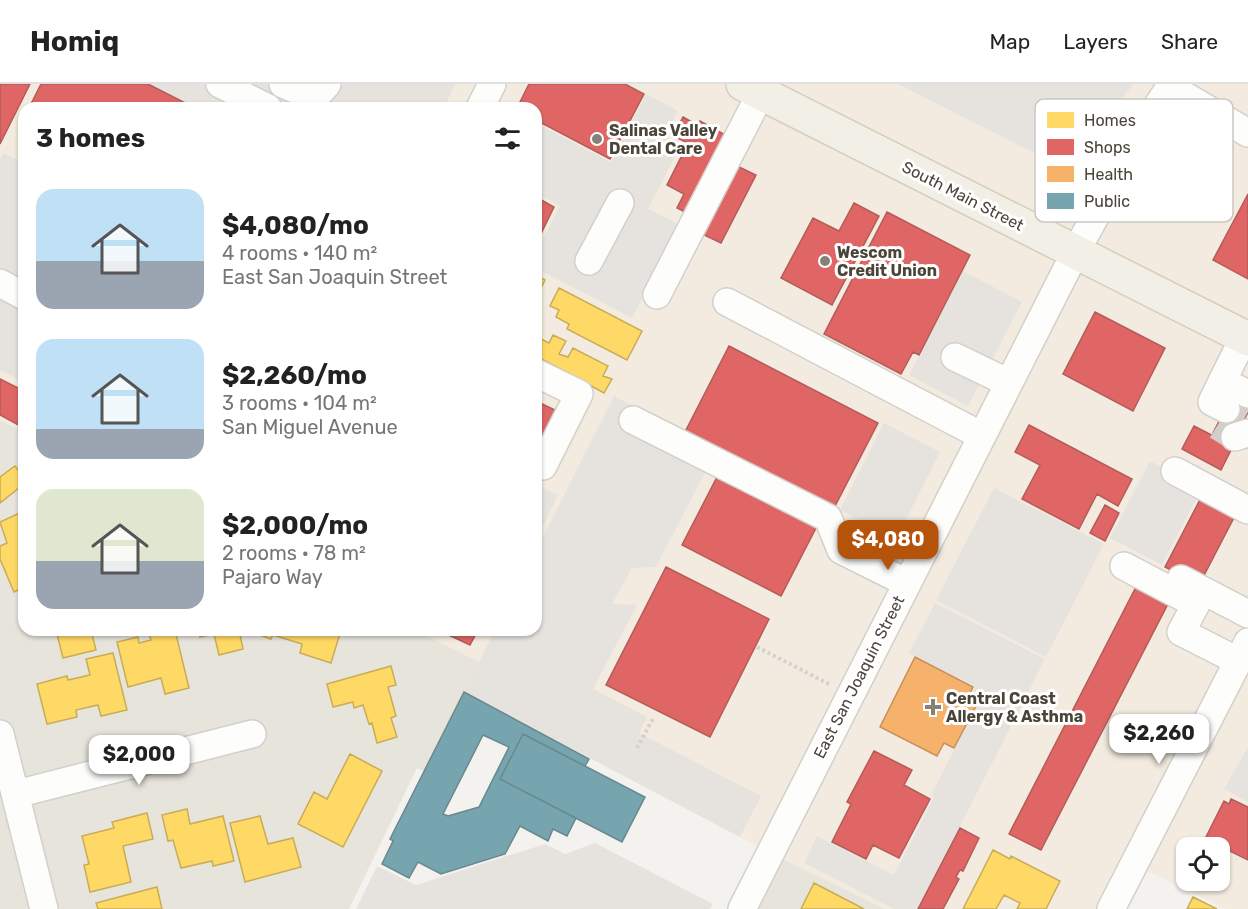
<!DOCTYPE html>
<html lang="en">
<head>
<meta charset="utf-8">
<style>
	:root { --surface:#fff; --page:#f6f6f6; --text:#222; --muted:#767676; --line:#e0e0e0; --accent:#b45309 }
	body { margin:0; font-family:Rubik,sans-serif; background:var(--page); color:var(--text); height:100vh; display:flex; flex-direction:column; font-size:22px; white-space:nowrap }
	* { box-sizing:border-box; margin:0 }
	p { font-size:20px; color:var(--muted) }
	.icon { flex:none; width:33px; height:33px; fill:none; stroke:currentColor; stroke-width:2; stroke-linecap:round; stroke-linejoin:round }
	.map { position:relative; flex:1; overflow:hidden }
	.panel { position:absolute; left:18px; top:18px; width:524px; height:534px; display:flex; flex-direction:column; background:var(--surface); border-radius:18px; box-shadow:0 2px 4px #0004 }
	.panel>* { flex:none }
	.fabs { position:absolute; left:1176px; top:753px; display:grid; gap:12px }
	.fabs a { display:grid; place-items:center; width:54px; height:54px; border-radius:12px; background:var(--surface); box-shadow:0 2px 4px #0004; font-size:30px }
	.price { position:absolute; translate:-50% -51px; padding:0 14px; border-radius:12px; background:#fff; color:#222; font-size:20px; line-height:39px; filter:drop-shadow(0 2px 3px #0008) }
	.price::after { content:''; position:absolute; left:50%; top:36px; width:18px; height:14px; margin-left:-9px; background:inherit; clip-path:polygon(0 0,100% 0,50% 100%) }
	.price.current { background:var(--accent); color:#fff }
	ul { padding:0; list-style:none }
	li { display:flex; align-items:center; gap:18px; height:150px; padding:0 18px }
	li span { display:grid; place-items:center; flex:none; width:168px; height:120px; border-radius:18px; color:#555 }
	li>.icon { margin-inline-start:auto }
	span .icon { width:72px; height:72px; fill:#fffc; stroke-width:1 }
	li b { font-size:26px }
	h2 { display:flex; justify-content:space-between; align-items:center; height:72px; padding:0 18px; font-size:26px }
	header { display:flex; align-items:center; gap:36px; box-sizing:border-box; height:84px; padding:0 30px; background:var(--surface); border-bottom:2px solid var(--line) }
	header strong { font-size:28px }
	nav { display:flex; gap:33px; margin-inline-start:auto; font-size:21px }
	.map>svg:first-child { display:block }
	.residential { fill:#e7e4dc }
	.commercial { fill:#f3ebdf; fill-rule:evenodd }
	.parking { fill:#e6e3df }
	.homes { fill:#ffd966; stroke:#c9ac58; stroke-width:1.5 }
	.shops { fill:#e06666; stroke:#b35c58; stroke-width:1.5 }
	.health { fill:#f6b26b; stroke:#c3915c; stroke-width:1.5 }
	.public { fill:#76a5af; stroke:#69888c; stroke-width:1.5; fill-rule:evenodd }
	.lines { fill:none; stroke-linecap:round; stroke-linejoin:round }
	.minor-tunnel { stroke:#d2cfca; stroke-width:27; stroke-dasharray:27 14; stroke-linecap:butt }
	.minor-casing { stroke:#d2d0cb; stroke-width:30 }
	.major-casing { stroke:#d6cebb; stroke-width:36 }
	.path { stroke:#d3d2cc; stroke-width:4; stroke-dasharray:3 3; stroke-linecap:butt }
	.minor { stroke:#fdfdfc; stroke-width:27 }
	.major { stroke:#f2efe6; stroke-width:33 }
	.poi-dot { fill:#868178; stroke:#fff; stroke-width:2 }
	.labels { text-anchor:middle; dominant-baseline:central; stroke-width:6; stroke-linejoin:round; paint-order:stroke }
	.poi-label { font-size:16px; font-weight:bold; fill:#4b4439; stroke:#fff; text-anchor:start }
	.street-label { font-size:16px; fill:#4b4439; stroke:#fff }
	.key { fill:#fff; stroke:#c9c7c4; stroke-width:1.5 }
	.key-label { font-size:16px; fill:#4b4439 }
</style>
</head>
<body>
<header>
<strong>Homiq</strong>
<nav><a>Map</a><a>Layers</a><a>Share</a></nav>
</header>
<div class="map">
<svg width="1248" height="825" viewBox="0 0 1248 825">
	<rect width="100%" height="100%" fill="#f4f2ee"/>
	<path class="residential" d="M0 336 24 348V546H416L479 578 424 687 417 684 349 825H0Z
		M770 769 796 781 885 825H742Z"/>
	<path class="commercial" d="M0 0H1248V825H1225L1134 780 1111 825H885L770 769 464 608 479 578 416 546H536V24H24V348L0 336ZM1186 764H1220V796H1186Z"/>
	<path class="parking" d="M148 0H308L300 17 312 24H195Z
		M341 0H455L444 24H329Z
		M898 0H1133L1069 87Z
		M646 10 678 27 665 52 681 61 648 125 680 141 632 234 536 184V169L560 122 536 109V39L611 78Z
		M3 69 24 79V298L0 286V75Z
		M963 187 1022 218 968 322 909 291Z
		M614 312 717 366 656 483 632 484 612 520 637 521 593 605 647 633 639 649 761 712 740 753 464 608 495 546H536V467Z
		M884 339 940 368 896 455 840 426Z
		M1150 377 1202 404 1162 481 1110 454Z
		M536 400 558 411 536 456Z
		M994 404 1104 460 1046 573 936 516Z
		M935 519 1045 575 918 825H894L804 779 817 752 894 791 934 713 931 711 977 621 968 617 975 603 909 569Z
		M1248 663V718L1224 705Z
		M595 759 713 820 710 825H356L377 782 416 801 545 760 565 770Z"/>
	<path class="homes" d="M536 191 545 196 536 214Z
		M559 204 642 247 627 276 567 245 569 240 556 233 559 226 550 222Z
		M553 251 566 257 559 270 568 273 573 264 608 282 603 292 612 295 604 309 536 272V260L539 254 549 259Z
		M15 382 24 394V400L0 419V393Z
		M24 427V503L14 508 0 475V462L7 459 0 438Z
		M24 516V534L20 517Z
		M56 546H91L96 566 63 574Z
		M148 546H175L189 604 165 610 161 594 128 603 117 558 138 553 139 559 151 556Z
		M181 546H239L243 565 219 571 214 550 200 553 198 546 182 550Z
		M246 546H341L331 579 300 569 302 560 273 551 271 555Z
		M113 569 127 626 101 632 98 621 76 626 77 633 47 640 37 600 67 592 68 596 90 591 86 575Z
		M391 582 396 601 388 603 396 632 391 634 397 653 377 659 372 639 369 640 363 621 354 624 353 618 333 623 327 600Z
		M350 670 382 687 343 763 298 740 314 708 327 715Z
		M187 725 190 740 223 732 234 777 213 782 212 777 181 784 173 756 168 757 162 731Z
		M147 729 153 755 123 762 131 798 90 808 84 781 89 780 82 752 114 744 112 738Z
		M260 732 268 760 293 754 301 783 245 798 230 739Z
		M993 766 1010 775 1011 772 1060 797 1046 825H1017L1020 819 1004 811 996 825H963Z
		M814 799 864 825H801Z
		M157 803 162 825H98L96 819Z
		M1193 813 1217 825H1187Z"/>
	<path class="shops" d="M0 0H30L0 60Z
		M41 0H148L195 24H29Z
		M529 0H625L644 10 610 75 536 36V24H517Z
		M683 33 697 41 700 37 729 53 689 130 677 124 684 110 667 101 688 59 673 52Z
		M737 82 756 91 721 159 702 150Z
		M1248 110V195L1213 176Z
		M536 113 554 123 536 160Z
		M854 119 879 132 832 221 781 194 813 134 839 147Z
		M887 128 970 171 919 271 913 268 901 290 824 250Z
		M1095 228 1165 264 1133 327 1063 290Z
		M729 262 878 339 834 424 685 348Z
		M0 295 24 307V344L0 331Z
		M1235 307 1248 313V328L1232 359 1213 349Z
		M536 317 555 326 536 364Z
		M1029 341 1132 395 1118 422 1097 410 1079 445 1022 415 1040 381 1015 368Z
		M1194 342 1233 362 1221 386 1182 365Z
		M718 391 817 442 781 512 682 461Z
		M1205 406 1239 424 1199 501 1165 483Z
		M1105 421 1119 429 1105 457 1090 449Z
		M666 483 769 535 710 653 606 601Z
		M1138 499 1170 516 1041 766 1009 750Z
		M438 546H478L470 561Z
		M874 667 912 686 904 701 930 715 899 774 873 761 866 775 832 758 851 720 847 718Z
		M1231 715 1248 723V776L1205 755 1224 717 1229 720Z
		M960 744 979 754 963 787 960 786 956 793 959 795 943 825H918Z"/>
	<path class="health" d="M915 573 973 603 966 617 976 622 954 664 944 659 937 672 880 643Z"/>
	<path class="public" d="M464 608 589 675 585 682 523 650 500 695 576 734 567 752 553 745 548 757 520 742 505 770 441 790 418 778 409 794 382 780 393 757 390 755ZM483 651 509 663 479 723 448 732 443 730Z
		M523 650 645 713 622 758 500 695Z"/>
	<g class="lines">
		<path class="minor-tunnel" d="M1226 325 1244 335
			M1217 342 1235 353"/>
		<defs>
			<path id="minor" d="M220 0 268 24
				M283 0 308 11 320 8 327 0
				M1170 3 1248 49
				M480 24 492 0
				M589 177 620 119
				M0 199 24 212
				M657 211 761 9
				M727 218 982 352
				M955 273 1009 299
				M536 289 579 310 543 382
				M1222 297 1248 310
				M1226 325 1212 318 1244 253
				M633 336 828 434 841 466 907 499
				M1235 353 1248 349
				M1175 387 1248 426
				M1124 482 1196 520 1181 548 1238 577
				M1181 495 1248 530
				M0 650 44 825
				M16 710 252 650
				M742 825 1075 169 1150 33 1172 0
				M1111 825 1248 558"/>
			<path id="major" d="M743 0 1248 255"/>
		</defs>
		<use href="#minor" class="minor-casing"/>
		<use href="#major" class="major-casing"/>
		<path class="path" d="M757 563 829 600
			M637 664 654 633"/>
		<use href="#minor" class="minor"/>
		<use href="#major" class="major"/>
	</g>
	<g class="poi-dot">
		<circle cx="597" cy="55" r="6"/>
		<circle cx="825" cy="177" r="6"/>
		<path d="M930 614h6v6h6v6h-6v6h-6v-6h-6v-6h6z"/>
	</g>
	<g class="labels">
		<g class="poi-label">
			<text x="609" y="46">Salinas Valley<tspan x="609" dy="18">Dental Care</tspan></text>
			<text x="837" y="168">Wescom<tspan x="837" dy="18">Credit Union</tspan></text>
			<text x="946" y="614">Central Coast<tspan x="946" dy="18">Allergy &amp; Asthma</tspan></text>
		</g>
		<g class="street-label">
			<text transform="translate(963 112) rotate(27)">South Main Street</text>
			<text transform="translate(859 593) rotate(-63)">East San Joaquin Street</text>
		</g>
	</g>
	<rect x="1035" y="15" width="198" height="123" rx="9" class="key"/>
	<rect x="1047" y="28" width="27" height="16" fill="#ffd966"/>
	<rect x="1047" y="55" width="27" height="16" fill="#e06666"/>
	<rect x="1047" y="82" width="27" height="16" fill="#f6b26b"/>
	<rect x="1047" y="109" width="27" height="16" fill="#76a5af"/>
	<g class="key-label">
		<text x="1084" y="42">Homes</text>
		<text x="1084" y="69">Shops</text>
		<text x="1084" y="96">Health</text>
		<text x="1084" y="123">Public</text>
	</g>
</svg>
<div class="fabs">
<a><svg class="icon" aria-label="locate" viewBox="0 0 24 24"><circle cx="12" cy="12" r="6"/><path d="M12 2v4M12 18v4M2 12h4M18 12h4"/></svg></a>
</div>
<b class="price current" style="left:888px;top:487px">$4,080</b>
<b class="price" style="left:1159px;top:681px">$2,260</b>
<b class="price" style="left:139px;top:702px">$2,000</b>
<section class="panel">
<h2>3 homes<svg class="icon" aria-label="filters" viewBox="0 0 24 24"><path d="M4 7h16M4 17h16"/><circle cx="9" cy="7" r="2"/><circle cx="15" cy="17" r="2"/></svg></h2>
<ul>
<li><span style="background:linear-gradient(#bfe0f5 60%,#9aa5b1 0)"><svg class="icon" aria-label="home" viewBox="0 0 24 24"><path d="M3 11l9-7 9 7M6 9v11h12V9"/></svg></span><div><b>$4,080/mo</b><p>4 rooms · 140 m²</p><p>East San Joaquin Street</p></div></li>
<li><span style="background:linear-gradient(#bfe0f5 75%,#9aa5b1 0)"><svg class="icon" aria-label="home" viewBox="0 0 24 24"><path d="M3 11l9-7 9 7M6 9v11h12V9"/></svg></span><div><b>$2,260/mo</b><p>3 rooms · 104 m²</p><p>San Miguel Avenue</p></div></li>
<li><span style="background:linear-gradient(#dfe7d0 60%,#9aa5b1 0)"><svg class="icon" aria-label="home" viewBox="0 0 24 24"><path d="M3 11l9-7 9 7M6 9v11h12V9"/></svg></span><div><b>$2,000/mo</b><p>2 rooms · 78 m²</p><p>Pajaro Way</p></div></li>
</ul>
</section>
</div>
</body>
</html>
